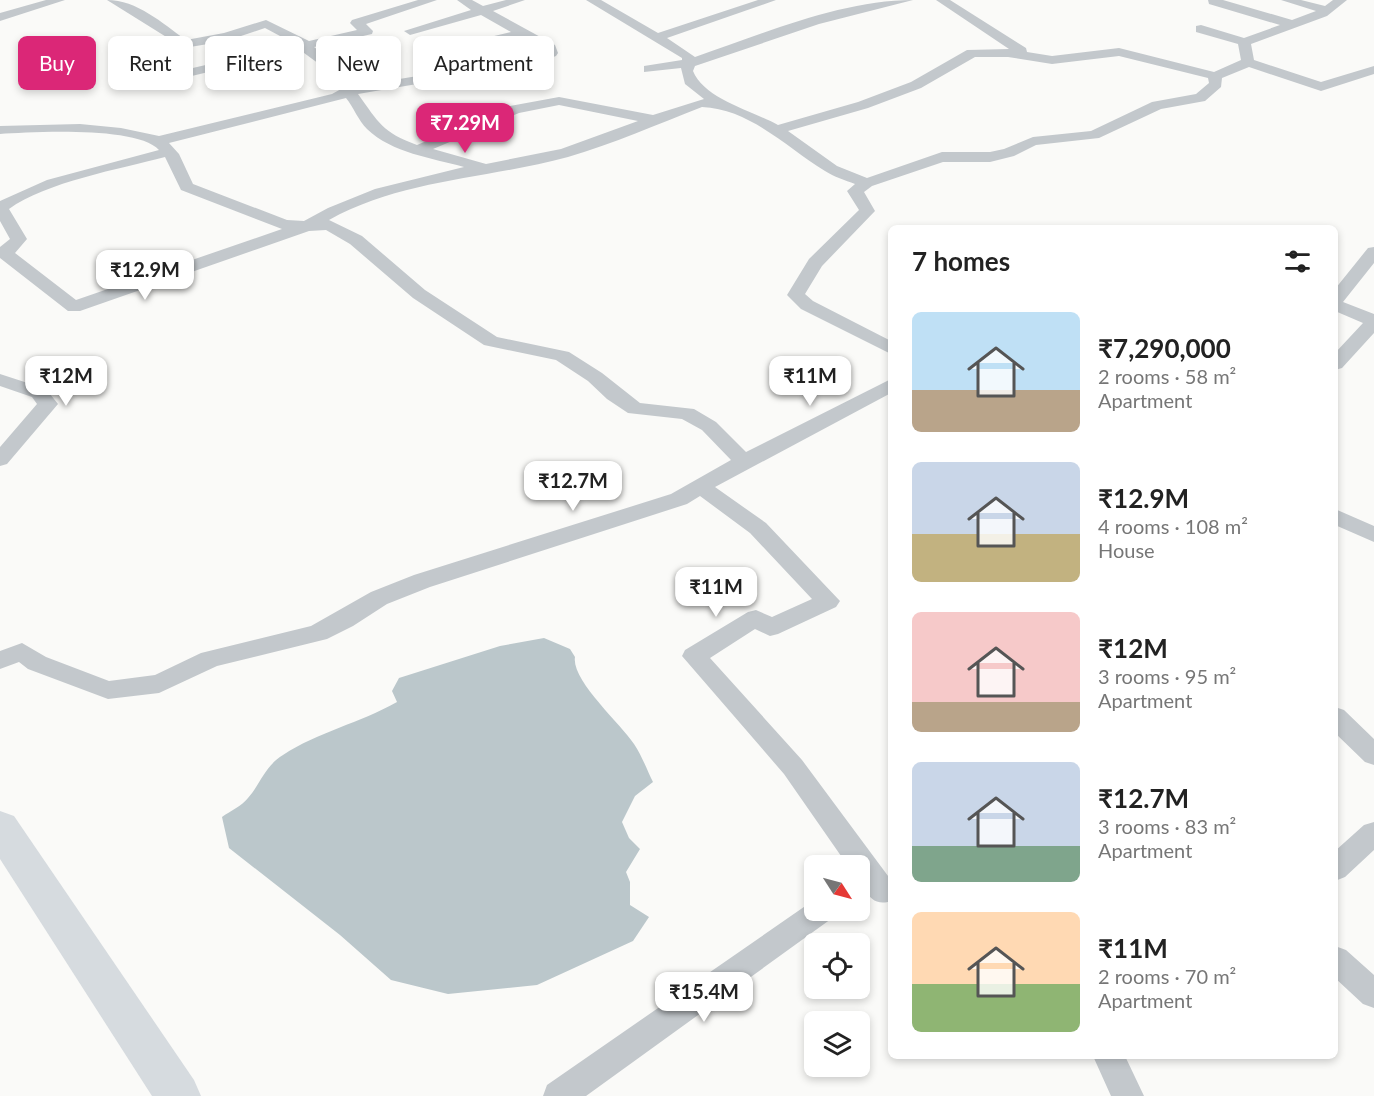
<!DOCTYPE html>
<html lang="en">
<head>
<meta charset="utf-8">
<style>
	:root { --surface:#fff; --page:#f6f6f6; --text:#222; --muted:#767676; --accent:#db2777 }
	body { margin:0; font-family:Lato,sans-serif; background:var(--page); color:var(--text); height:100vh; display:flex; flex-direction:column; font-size:22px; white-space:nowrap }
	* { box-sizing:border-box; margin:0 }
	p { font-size:20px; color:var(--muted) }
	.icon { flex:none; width:33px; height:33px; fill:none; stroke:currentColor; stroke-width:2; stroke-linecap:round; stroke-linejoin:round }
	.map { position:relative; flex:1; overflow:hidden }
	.drawer { position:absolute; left:888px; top:225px; width:450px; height:834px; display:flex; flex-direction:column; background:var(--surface); border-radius:9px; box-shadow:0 3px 9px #0003 }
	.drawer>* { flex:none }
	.top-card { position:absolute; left:18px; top:36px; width:570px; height:54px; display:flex; gap:12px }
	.needle { width:39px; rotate:126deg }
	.fabs { position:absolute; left:804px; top:855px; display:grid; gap:12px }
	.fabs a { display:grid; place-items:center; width:66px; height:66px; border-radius:9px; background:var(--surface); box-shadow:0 3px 9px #0003; font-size:30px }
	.price { position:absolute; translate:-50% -51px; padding:0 14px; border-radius:12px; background:#fff; color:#222; font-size:20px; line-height:39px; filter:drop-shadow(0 2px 3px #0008) }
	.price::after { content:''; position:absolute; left:50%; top:36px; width:18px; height:14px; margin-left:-9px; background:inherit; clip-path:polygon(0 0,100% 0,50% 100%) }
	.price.active { background:var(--accent); color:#fff }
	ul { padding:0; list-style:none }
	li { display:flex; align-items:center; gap:18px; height:150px; padding:0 24px }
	li span { display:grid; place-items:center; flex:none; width:168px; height:120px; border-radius:9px; color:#555 }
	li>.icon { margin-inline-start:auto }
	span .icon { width:72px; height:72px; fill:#fffc; stroke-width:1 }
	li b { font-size:26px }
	h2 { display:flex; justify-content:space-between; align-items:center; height:72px; padding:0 24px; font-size:26px }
	.tag { padding:0 21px; border-radius:9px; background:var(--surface); box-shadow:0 3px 9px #0003; font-size:21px; line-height:54px }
	.tag.active { background:var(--accent); color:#fff }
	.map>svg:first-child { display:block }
	.water { fill:#bbc7cb }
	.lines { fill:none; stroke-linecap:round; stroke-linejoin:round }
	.street { fill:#c3c8cc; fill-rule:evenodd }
	.secondary { fill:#d6dbdf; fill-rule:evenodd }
</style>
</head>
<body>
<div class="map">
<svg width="1374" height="1096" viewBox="0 0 1374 1096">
	<rect width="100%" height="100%" fill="#fafaf8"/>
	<path class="water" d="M544 638 570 649 575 657C571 680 620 723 634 744 642 756 647 770 653 782L635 796 622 822 629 838 640 849 626 872 630 882V905L649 917 633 941 537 985 448 994 391 980 340 935 229 848 222 817C230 811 242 806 248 798 261 783 265 766 283 755 318 732 360 723 397 702L392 691 399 678 500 646Z"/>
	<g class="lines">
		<path class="street" d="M46 0H65L0 21V13Z
			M107 0C137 0 162 23 186 40L224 33 266 20 309 41 357 30 350 23 352 20 418 0H437L366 24 373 31 372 34 314 47 357 79V86L532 57 544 51 521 37 436 58 431 57V51L511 32 481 15 410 35 404 31 471 10 457 0H472L483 6 506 0H525L493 11 555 45 558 53 556 56 535 64 358 94C379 123 382 132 417 145L510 106 559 97 653 115 704 99 685 84 681 68 644 72V66L682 60V58L586 0H601L658 33 758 0H776L667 38 695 57C763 34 841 0 913 0L819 24 695 66 693 71C704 99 753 111 778 125L858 102 911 82 967 50 1009 49 936 0H950L1026 48 1027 52 1052 56 1119 48 1214 72 1241 60 1238 44 1196 32V26L1201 25 1244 38 1280 25 1209 4 1208 0H1223L1292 20 1316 11 1281 0H1301L1325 6 1333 0H1347L1327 16 1251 44 1254 60 1321 82 1374 66V74L1321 91 1249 67 1222 78 1221 87 1205 101 1161 109 1099 138 1036 145 1014 156 990 162H943L872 186 864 192 875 211 822 266 805 294 813 301 891 341V354L801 309 787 295 809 259 859 210 847 191 855 184C845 180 834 177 825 171 786 147 750 109 702 107 658 124 613 144 568 157 488 179 403 179 329 220L362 236 425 290 497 337 569 352 602 373 640 403 694 409 716 422 746 452 891 379V393L715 487 766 523 840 601 836 607 778 634 770 636 755 629 710 658 802 760 891 880V901C868 909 860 883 860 866H848L784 774 682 656 685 650 748 612 756 610 772 617 812 599 750 533 700 496 687 504 430 587 387 604 353 626 327 639 217 666 159 693 108 699 28 669 19 662 0 669V651L22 643 46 657 109 681 155 675 201 653 311 626 371 592 414 575 671 494 731 460 702 430 682 419 628 413 607 399 588 381 556 360 484 345 413 298 350 244 326 230 309 231 80 311H68L0 258V247L10 239 0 221V201L47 180 159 150C137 126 33 132 0 134V126L80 124 121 128 159 136 332 94 341 89 345 83 300 50 142 88 137 87V81L295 44 265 28 226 41 184 48ZM1119 56 1208 78 1209 83 1196 94 1152 102 1091 131 1033 137 1004 149 990 152H942L867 178 837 166 788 131 868 108 921 88 975 57H1008L1052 64ZM346 98C354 108 358 120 367 129 392 153 432 158 464 167L375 189 328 208 304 221 287 220 193 184 179 154 169 143ZM559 105 638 121 561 149 486 164 433 149 519 113ZM165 157 181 190 282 229 76 300 15 253 27 239 9 209C46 182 120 169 165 157Z
			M1374 247V263L1343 302 1374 314V333L1342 368 1335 370V353L1363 323 1335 311V289L1368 248Z
			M0 374 46 389 58 404 7 464 0 466V447L37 404 32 397 0 386Z
			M1335 509 1374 526V542L1335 525Z
			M1335 707 1344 710 1374 739V765L1365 762 1335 733Z
			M1374 822V850L1345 877 1335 881V851L1364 825Z
			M814 900V910H835L831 919 586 1096H543L547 1085Z
			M1335 946 1346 950 1374 975V1008L1363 1004 1335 978Z
			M1093 1056H1125L1144 1096H1111Z"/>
		<path class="secondary" d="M0 811 14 816 194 1080 201 1096H152L0 859Z"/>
	</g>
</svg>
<div class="fabs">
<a><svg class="needle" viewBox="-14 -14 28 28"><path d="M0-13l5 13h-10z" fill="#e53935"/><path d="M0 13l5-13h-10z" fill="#767676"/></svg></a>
<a><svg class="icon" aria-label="locate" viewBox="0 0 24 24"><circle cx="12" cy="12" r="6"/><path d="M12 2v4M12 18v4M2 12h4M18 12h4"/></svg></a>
<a><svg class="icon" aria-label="layers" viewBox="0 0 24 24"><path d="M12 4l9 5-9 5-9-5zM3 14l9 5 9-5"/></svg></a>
</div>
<b class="price active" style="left:465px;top:154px">₹7.29M</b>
<b class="price" style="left:145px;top:301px">₹12.9M</b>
<b class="price" style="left:66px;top:407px">₹12M</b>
<b class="price" style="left:810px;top:407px">₹11M</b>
<b class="price" style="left:573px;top:512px">₹12.7M</b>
<b class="price" style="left:716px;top:618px">₹11M</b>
<b class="price" style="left:704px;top:1023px">₹15.4M</b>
<div class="top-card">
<a class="tag active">Buy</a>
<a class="tag">Rent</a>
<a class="tag">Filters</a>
<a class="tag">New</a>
<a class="tag">Apartment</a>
</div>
<section class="drawer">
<h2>7 homes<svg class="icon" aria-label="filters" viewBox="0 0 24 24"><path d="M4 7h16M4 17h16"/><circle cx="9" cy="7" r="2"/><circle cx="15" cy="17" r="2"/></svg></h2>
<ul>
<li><span style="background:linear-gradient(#bfe0f5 65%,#b9a48a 0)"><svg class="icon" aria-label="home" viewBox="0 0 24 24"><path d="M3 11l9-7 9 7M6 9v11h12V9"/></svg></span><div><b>₹7,290,000</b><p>2 rooms · 58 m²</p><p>Apartment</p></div></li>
<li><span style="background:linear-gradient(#c9d6e8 60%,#c2b280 0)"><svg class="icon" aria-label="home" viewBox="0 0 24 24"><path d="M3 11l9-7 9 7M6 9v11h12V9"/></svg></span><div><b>₹12.9M</b><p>4 rooms · 108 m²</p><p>House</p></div></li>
<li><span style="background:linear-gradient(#f6c9c9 75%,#b9a48a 0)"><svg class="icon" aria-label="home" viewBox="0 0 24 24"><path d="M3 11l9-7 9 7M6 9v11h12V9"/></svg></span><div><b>₹12M</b><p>3 rooms · 95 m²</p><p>Apartment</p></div></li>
<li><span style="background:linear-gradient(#c9d6e8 70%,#7fa58c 0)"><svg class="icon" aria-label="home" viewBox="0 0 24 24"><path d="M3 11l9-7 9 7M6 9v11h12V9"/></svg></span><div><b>₹12.7M</b><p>3 rooms · 83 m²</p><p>Apartment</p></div></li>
<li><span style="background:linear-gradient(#ffd9b3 60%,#8fb573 0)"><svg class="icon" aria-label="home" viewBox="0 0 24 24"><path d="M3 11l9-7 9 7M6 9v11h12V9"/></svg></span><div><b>₹11M</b><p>2 rooms · 70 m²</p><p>Apartment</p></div></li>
</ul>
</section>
</div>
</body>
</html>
